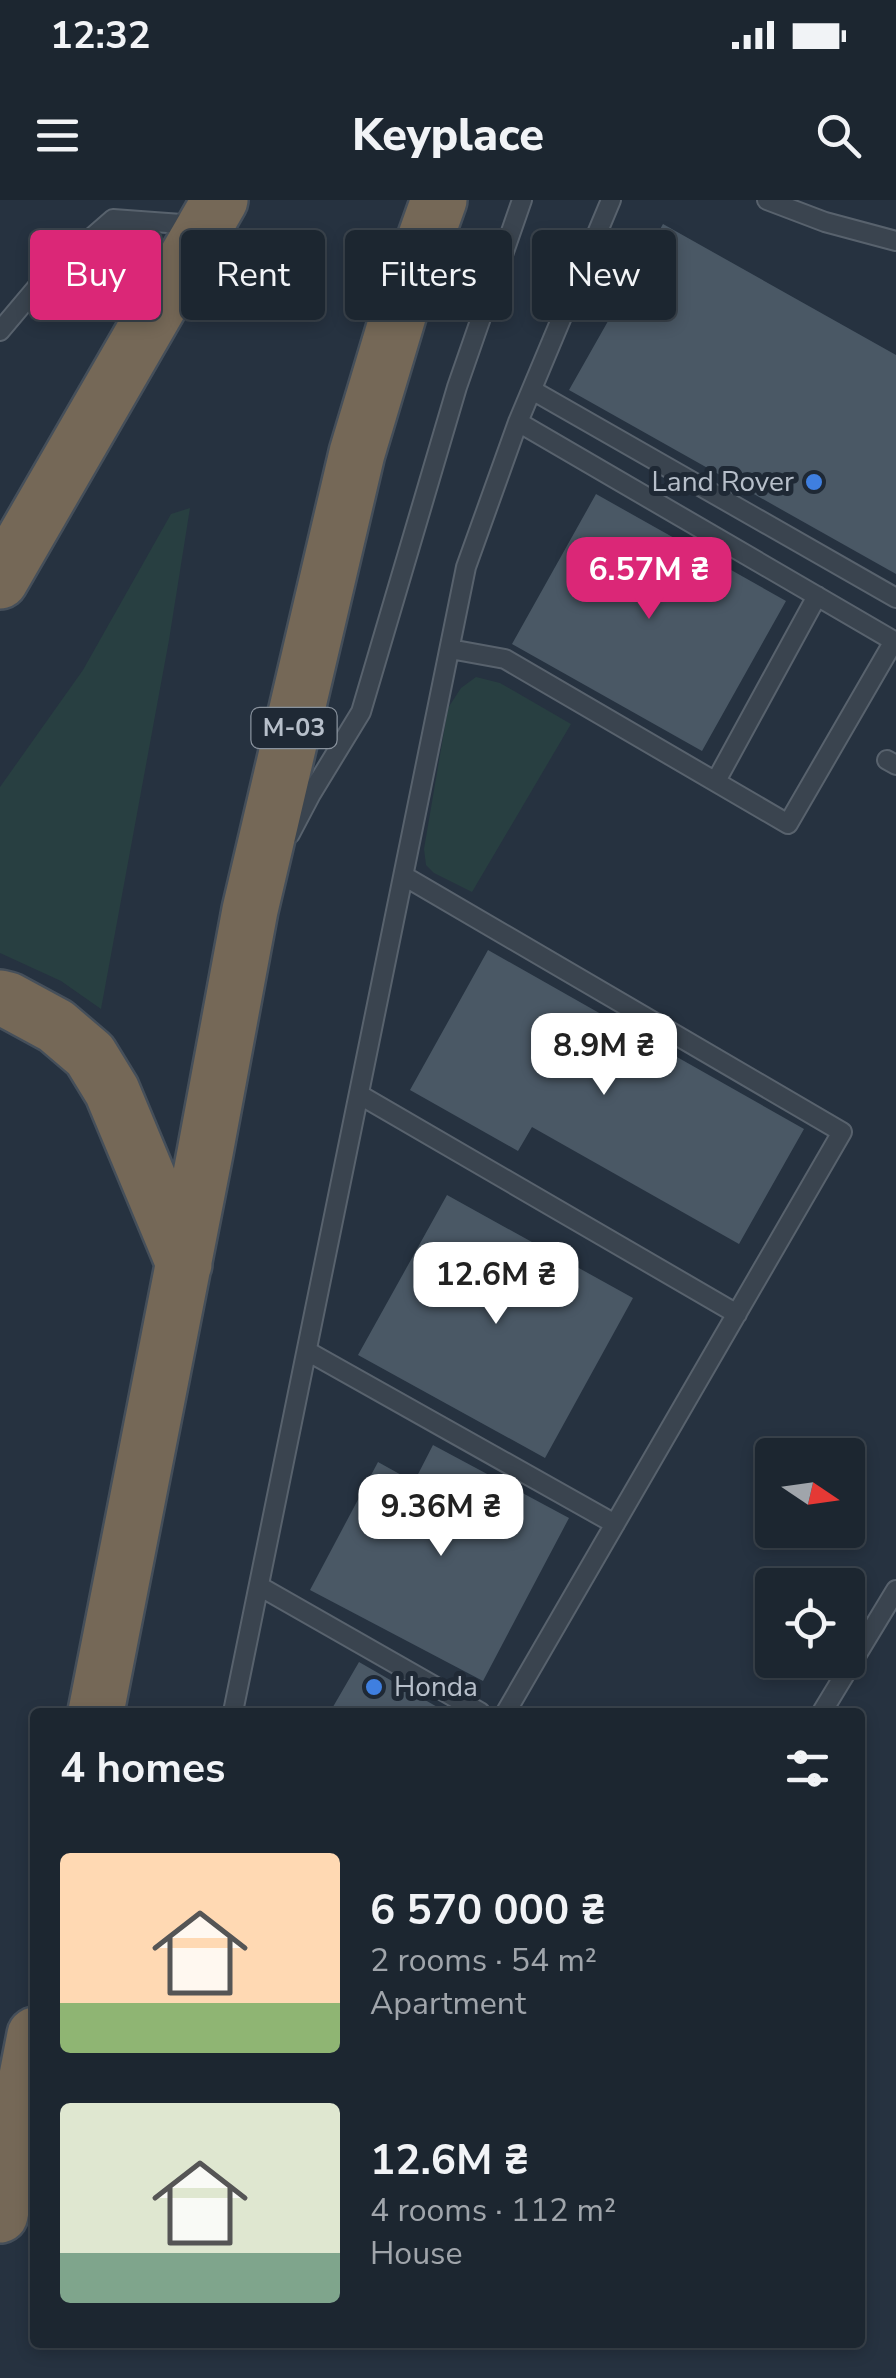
<!DOCTYPE html>
<html lang="en">
<head>
<meta charset="utf-8">
<style>
	:root { --surface:#1c2630; --page:#29323c; --text:#f1f3f6; --muted:#a0a5ab; --line:#3a434c; --accent:#db2777 }
	body { margin:0; font-family:"Nunito Sans",sans-serif; background:var(--page); color:var(--text); height:100vh; display:flex; flex-direction:column; font-size:38px; white-space:nowrap }
	* { box-sizing:border-box; margin:0 }
	p { font-size:32px; color:var(--muted) }
	.icon { flex:none; width:55px; height:55px; fill:none; stroke:currentColor; stroke-width:2; stroke-linecap:round; stroke-linejoin:round }
	.map { position:relative; flex:1; overflow:hidden }
	.side { position:absolute; left:30px; top:1508px; width:835px; height:640px; display:flex; flex-direction:column; background:var(--surface); border-radius:10px; box-shadow:0 5px 15px #0003,0 0 0 2px var(--line) }
	.side>* { flex:none }
	.hud { position:absolute; left:30px; top:30px; width:838px; height:90px; display:flex; gap:20px }
	.needle { width:65px; rotate:103deg }
	.controls { position:absolute; left:755px; top:1238px; display:grid; gap:20px }
	.controls a { display:grid; place-items:center; width:110px; height:110px; border-radius:10px; background:var(--surface); box-shadow:0 5px 15px #0003,0 0 0 2px var(--line); font-size:50px }
	.price { position:absolute; translate:-50% -85px; padding:0 22px; border-radius:20px; background:#fff; color:#222; font-size:32px; line-height:65px; filter:drop-shadow(0 2px 5px #0008) }
	.price::after { content:''; position:absolute; left:50%; top:60px; width:30px; height:22px; margin-left:-15px; background:inherit; clip-path:polygon(0 0,100% 0,50% 100%) }
	.price.selected { background:var(--accent); color:#fff }
	ul { padding:0; list-style:none }
	li { display:flex; align-items:center; gap:30px; height:250px; padding:0 30px }
	li span { display:grid; place-items:center; flex:none; width:280px; height:200px; border-radius:10px; color:#555 }
	li>.icon { margin-inline-start:auto }
	span .icon { width:120px; height:120px; fill:#fffc; stroke-width:1 }
	li b { font-size:42px }
	h2 { display:flex; justify-content:space-between; align-items:center; height:120px; padding:0 30px; font-size:42px }
	.tag { padding:0 35px; border-radius:10px; background:var(--surface); box-shadow:0 5px 15px #0003,0 0 0 2px var(--line); font-size:35px; line-height:90px }
	.tag.selected { background:var(--accent); color:#fff }
	.status { display:flex; justify-content:space-between; align-items:center; height:70px; padding:0 50px; background:var(--surface); direction:ltr }
	.status svg { height:28px; fill:currentColor }
	header { display:flex; justify-content:space-between; align-items:center; height:130px; padding:0 30px; background:var(--surface); font-size:45px; font-weight:800 }
	.map>svg:first-child { display:block }
	.green { fill:#283f41 }
	.building { fill:#4a5865 }
	.lines { fill:none; stroke-linecap:round; stroke-linejoin:round }
	.lane-casing { stroke:#58626d; stroke-width:22 }
	.highway-casing { stroke:#454f5a; stroke-width:60 }
	.lane { stroke:#3a444f; stroke-width:18 }
	.highway { stroke:#756857; stroke-width:55 }
	.shop-dot { fill:#3f7fe0; stroke:#1f2935; stroke-width:4 }
	.labels { text-anchor:middle; dominant-baseline:central; stroke-width:10; stroke-linejoin:round; paint-order:stroke }
	.shield { fill:#1f2935; stroke:#89929d; stroke-width:2.5 }
	.shield-label { font-size:25px; font-weight:bold; fill:#b7bfca }
	.poi-label { font-size:28px; fill:#b7bfca; stroke:#1f2935; text-anchor:end }
</style>
</head>
<body>
<div class="status"><b>12:32</b><svg viewBox="0 0 49 12"><path d="M0 12V9h3v3zM5 12V6h3v6zM10 12V3h3v9zM15 12V0h3v12zM26 1h20v11H26zM47 4h2v5h-2z"/></svg></div>
<header><svg class="icon" aria-label="menu" viewBox="0 0 24 24"><path d="M4 6h16M4 12h16M4 18h16"/></svg>Keyplace<svg class="icon" aria-label="search" viewBox="0 0 24 24"><circle cx="10" cy="10" r="6"/><path d="M15 15l6 6"/></svg></header>
<div class="map">
<svg width="896" height="2178" viewBox="0 0 896 2178">
	<rect width="100%" height="100%" fill="#263240"/>
	<path class="green" d="M190 308 169 440 101 809 61 781 0 753V587L83 470 171 314Z
		M476 477 500 483 571 524 472 692 434 673 426 665 424 649 448 508 461 488Z"/>
	<path class="building" d="M663 24 896 155V374L569 190Z
		M596 294 786 401 702 551 512 444Z
		M488 750 804 929 739 1044 532 927 518 951 410 890Z
		M447 995 633 1098 545 1258 358 1155Z
		M433 1245 569 1318 483 1481 310 1390 378 1262 414 1282Z
		M359 1462 446 1512H330Z"/>
	<g class="lines">
		<defs>
			<path id="lane" d="M767 0 825 22 896 41
				M0 131 43 80 113 19 195 25
				M532 190 896 398
				M450 449 505 459 788 624 894 441 518 222
				M887 560 896 565
				M716 581 817 396
				M290 634 311 594 361 512 457 187 522 0
				M404 676 842 932 506 1512
				M360 895 737 1114
				M307 1151 615 1324
				M259 1386 480 1512
				M233 1512 466 367 518 222 611 0
				M822 1512 896 1390"/>
			<path id="highway" d="M0 381 220 0
				M0 798 8 800 56 826 90 855 112 891 184 1064
				M96 1512 205 953 250 710 357 253 401 106 439 0
				M0 2015 35 1835"/>
		</defs>
		<use href="#lane" class="lane-casing"/>
		<use href="#highway" class="highway-casing"/>
		<use href="#lane" class="lane"/>
		<use href="#highway" class="highway"/>
	</g>
	<g class="shop-dot">
		<circle cx="814" cy="282" r="10"/>
		<circle cx="374" cy="1487" r="10"/>
	</g>
	<g class="labels">
		<rect class="shield" x="251.5" y="508" width="85" height="40" rx="8"/>
		<g class="shield-label">
			<text x="294" y="528">М-03</text>
		</g>
		<g class="poi-label">
			<text x="794" y="282">Land Rover</text>
			<text x="394" y="1487" text-anchor="start">Honda</text>
		</g>
	</g>
</svg>
<div class="controls">
<a><svg class="needle" viewBox="-14 -14 28 28"><path d="M0-13l5 13h-10z" fill="#e53935"/><path d="M0 13l5-13h-10z" fill="#a0a5ab"/></svg></a>
<a><svg class="icon" aria-label="locate" viewBox="0 0 24 24"><circle cx="12" cy="12" r="6"/><path d="M12 2v4M12 18v4M2 12h4M18 12h4"/></svg></a>
</div>
<b class="price selected" style="left:649px;top:422px">6.57M ₴</b>
<b class="price" style="left:604px;top:898px">8.9M ₴</b>
<b class="price" style="left:496px;top:1127px">12.6M ₴</b>
<b class="price" style="left:441px;top:1359px">9.36M ₴</b>
<div class="hud">
<a class="tag selected">Buy</a>
<a class="tag">Rent</a>
<a class="tag">Filters</a>
<a class="tag">New</a>
</div>
<section class="side">
<h2>4 homes<svg class="icon" aria-label="filters" viewBox="0 0 24 24"><path d="M4 7h16M4 17h16"/><circle cx="9" cy="7" r="2"/><circle cx="15" cy="17" r="2"/></svg></h2>
<ul>
<li><span style="background:linear-gradient(#ffd9b3 75%,#8fb573 0)"><svg class="icon" aria-label="home" viewBox="0 0 24 24"><path d="M3 11l9-7 9 7M6 9v11h12V9"/></svg></span><div><b>6 570 000 ₴</b><p>2 rooms · 54 m²</p><p>Apartment</p></div></li>
<li><span style="background:linear-gradient(#dfe7d0 75%,#7fa58c 0)"><svg class="icon" aria-label="home" viewBox="0 0 24 24"><path d="M3 11l9-7 9 7M6 9v11h12V9"/></svg></span><div><b>12.6M ₴</b><p>4 rooms · 112 m²</p><p>House</p></div></li>
</ul>
</section>
</div>
</body>
</html>
